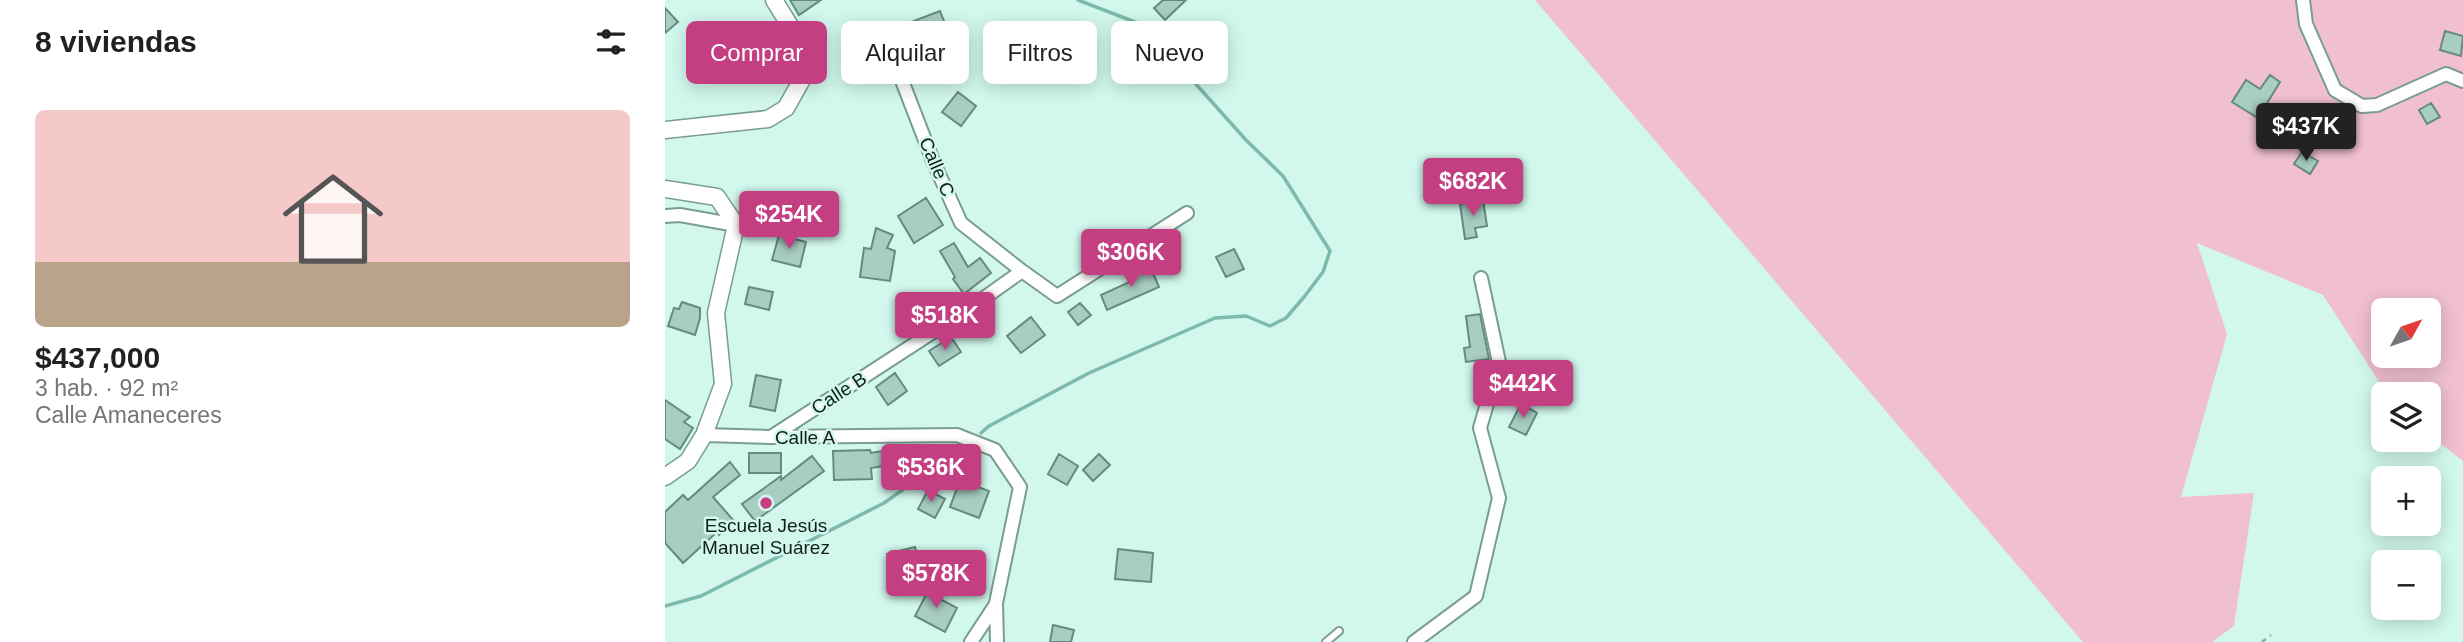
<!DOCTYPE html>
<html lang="es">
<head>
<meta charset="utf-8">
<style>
	:root { --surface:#fff; --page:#f6f6f6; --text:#202124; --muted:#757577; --accent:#c43f82 }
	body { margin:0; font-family:Arial,sans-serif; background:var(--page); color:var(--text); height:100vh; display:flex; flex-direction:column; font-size:26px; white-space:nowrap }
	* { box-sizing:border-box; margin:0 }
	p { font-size:23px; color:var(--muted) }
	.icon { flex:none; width:38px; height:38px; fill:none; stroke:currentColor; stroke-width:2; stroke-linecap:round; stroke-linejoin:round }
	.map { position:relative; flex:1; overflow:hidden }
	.sheet { display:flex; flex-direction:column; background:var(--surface); width:665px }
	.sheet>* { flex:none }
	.top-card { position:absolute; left:21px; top:21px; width:665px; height:63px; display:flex; gap:14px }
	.needle { width:46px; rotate:50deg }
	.fabs { position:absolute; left:1706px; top:298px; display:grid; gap:14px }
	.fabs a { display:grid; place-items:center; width:70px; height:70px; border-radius:10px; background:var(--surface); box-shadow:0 4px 18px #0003; font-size:35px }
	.price { position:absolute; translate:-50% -60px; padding:0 16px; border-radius:7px; background:var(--accent); color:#fff; font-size:23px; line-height:46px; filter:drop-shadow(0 2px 4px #0008) }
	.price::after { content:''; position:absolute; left:50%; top:42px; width:21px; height:16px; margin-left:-10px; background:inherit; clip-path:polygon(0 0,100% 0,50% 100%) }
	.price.current { background:#222; color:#fff }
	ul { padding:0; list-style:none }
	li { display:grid; align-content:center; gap:14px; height:371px; padding:0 35px }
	li span { display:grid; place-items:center; height:217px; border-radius:10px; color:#555 }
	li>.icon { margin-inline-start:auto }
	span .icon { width:126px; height:126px; fill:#fffc; stroke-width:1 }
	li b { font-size:30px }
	h2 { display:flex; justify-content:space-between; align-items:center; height:84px; padding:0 35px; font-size:30px }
	.pill { padding:0 24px; border-radius:10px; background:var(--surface); box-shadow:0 4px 18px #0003; font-size:24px; line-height:63px }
	.pill.current { background:var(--accent); color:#fff }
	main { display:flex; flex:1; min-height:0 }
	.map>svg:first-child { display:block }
	.green { fill:#f0bfd2; fill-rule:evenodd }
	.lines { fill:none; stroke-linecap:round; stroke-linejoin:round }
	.stream { stroke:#7ebaab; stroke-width:3.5 }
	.building { fill:#a8cdc3; stroke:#668a80; stroke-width:2 }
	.service-casing { stroke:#799d93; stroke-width:10 }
	.minor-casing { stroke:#799d93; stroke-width:16 }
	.tertiary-casing { stroke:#799d93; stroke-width:19 }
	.path { stroke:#8ca9a1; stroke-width:2.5; stroke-dasharray:5 5; stroke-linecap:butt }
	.service { stroke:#fff; stroke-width:6 }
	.minor { stroke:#fff; stroke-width:12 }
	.tertiary { stroke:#fff; stroke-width:16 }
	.poi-dot { fill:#c43f82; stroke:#d2f8ed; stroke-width:2.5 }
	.labels { text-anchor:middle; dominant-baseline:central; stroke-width:5; stroke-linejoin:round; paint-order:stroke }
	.street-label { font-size:19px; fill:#111f1c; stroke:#d2f8ed }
	.poi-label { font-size:19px; fill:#111f1c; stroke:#d2f8ed }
</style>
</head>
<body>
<main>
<section class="sheet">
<h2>8 viviendas<svg class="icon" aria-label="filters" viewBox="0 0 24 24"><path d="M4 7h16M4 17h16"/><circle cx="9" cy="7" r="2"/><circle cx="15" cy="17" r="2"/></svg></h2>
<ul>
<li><span style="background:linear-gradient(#f6c9c9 70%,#b9a48a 0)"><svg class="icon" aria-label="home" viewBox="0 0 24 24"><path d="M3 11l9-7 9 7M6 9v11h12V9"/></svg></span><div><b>$437,000</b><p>3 hab. · 92 m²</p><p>Calle Amaneceres</p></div></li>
</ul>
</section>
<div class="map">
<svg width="1798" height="642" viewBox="0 0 1798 642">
	<rect width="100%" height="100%" fill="#d2f8ed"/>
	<path class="green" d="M870 0H1798V461L1764 435V394H1722L1658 295 1532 243 1562 334 1516 497 1589 493 1569 626 1547 642H1418ZM1718 310H1764V355H1718Z"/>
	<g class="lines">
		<path class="stream" d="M316 433 324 426 424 373 550 318 581 316 605 326 621 318 639 297 658 272 665 251 618 176 581 140 478 25 413 0
			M0 606 36 596 219 503 297 448"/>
	</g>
	<path class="building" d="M125 0H156L134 15Z
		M498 0H521L500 20 489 8Z
		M0 8 13 22 0 33Z
		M275 11 288 44 259 55 246 22Z
		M59 26 96 41 84 71 47 57Z
		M1780 31 1798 36 1796 56 1775 50Z
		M1605 75 1615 82 1593 118 1567 102 1581 80 1595 89Z
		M293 92 311 106 296 126 277 112Z
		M1766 103 1775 117 1762 124 1754 110Z
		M1637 152 1653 161 1645 174 1629 164Z
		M261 198 278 225 249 243 233 216Z
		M818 200 822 226 810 228 812 237 800 239 795 204Z
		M211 228 228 235 222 248 230 251 225 281 195 277 199 248 206 249Z
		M114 235 141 242 135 267 107 260Z
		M289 243 303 267 315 258 326 273 299 294 288 279 290 277 275 251Z
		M569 249 579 269 561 277 551 257Z
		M485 266 494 287 442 310 436 295 469 280 467 274Z
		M84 287 108 292 104 310 80 304Z
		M17 302 35 308V318L30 335 3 326 9 308 14 309Z
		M415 303 426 315 413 325 403 312Z
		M815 314 824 359 801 362 799 348 805 347 801 316Z
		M366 317 380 335 356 353 342 336Z
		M286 337 296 352 274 366 264 351Z
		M230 373 242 391 223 405 211 387Z
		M91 375 116 380 110 411 85 406Z
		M0 400 25 417 19 422 28 428 15 449 0 439Z
		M856 404 872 413 861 435 844 427Z
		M249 446 251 461 206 468 207 479 169 480 168 451 205 450 206 453Z
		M84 453H116V473H84Z
		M394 454 413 466 402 485 383 474Z
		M434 454 445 465 428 481 418 470Z
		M147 456 159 471 90 521 77 504 116 476V480Z
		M65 462 75 475 48 497 69 521 54 535 52 532 18 563 0 543V512L18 495 23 500Z
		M295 480 324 491 314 518 285 507Z
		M263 490 280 499 270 518 253 509Z
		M250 547 256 569 228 576 222 554Z
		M453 549 488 553 486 582 450 579Z
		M266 585 277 591 273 598 292 608 280 632 250 616Z
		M388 625 409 630 406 642H385Z"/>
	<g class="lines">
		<defs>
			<path id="service" d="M661 642 674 631"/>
			<path id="minor" d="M1638 0 1641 24 1670 90 1697 106 1712 105 1781 74 1798 81
				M221 39 268 161 296 223 357 271
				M0 216 15 215 71 225
				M39 435 106 437 292 435 330 450 355 487 331 603 332 642
				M106 437 305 308 357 271 392 296 522 213
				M306 642 331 604
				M749 642 811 596 834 498 815 428 834 362 816 278"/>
			<path id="tertiary" d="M0 130 103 119 121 108 140 74 135 42 109 0
				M0 189 52 197 71 225 51 313 58 384 39 435 23 461 0 477"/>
		</defs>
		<use href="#service" class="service-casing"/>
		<use href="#minor" class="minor-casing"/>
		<use href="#tertiary" class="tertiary-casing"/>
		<path class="path" d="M1597 642 1606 635"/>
		<use href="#service" class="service"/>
		<use href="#minor" class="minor"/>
		<use href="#tertiary" class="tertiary"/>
	</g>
	<circle class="poi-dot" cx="101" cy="503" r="7"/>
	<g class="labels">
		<g class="street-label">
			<text transform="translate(272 167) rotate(67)">Calle C</text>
			<text transform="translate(174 393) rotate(-33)">Calle B</text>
			<text x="140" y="437">Calle A</text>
		</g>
		<g class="poi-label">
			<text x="101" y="525">Escuela Jesús<tspan x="101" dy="22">Manuel Suárez</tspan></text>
		</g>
	</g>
</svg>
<div class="fabs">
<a><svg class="needle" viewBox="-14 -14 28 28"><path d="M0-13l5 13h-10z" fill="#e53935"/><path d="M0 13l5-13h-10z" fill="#757577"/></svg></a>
<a><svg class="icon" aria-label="layers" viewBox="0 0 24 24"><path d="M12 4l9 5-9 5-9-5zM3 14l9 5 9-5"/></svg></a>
<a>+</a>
<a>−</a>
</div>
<b class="price current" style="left:1641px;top:163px">$437K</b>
<b class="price" style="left:808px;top:218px">$682K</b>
<b class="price" style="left:124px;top:251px">$254K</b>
<b class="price" style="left:466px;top:289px">$306K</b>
<b class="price" style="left:280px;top:352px">$518K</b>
<b class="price" style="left:858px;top:420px">$442K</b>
<b class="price" style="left:266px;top:504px">$536K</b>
<b class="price" style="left:271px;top:610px">$578K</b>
<div class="top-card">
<a class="pill current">Comprar</a>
<a class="pill">Alquilar</a>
<a class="pill">Filtros</a>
<a class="pill">Nuevo</a>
</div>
</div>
</main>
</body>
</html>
